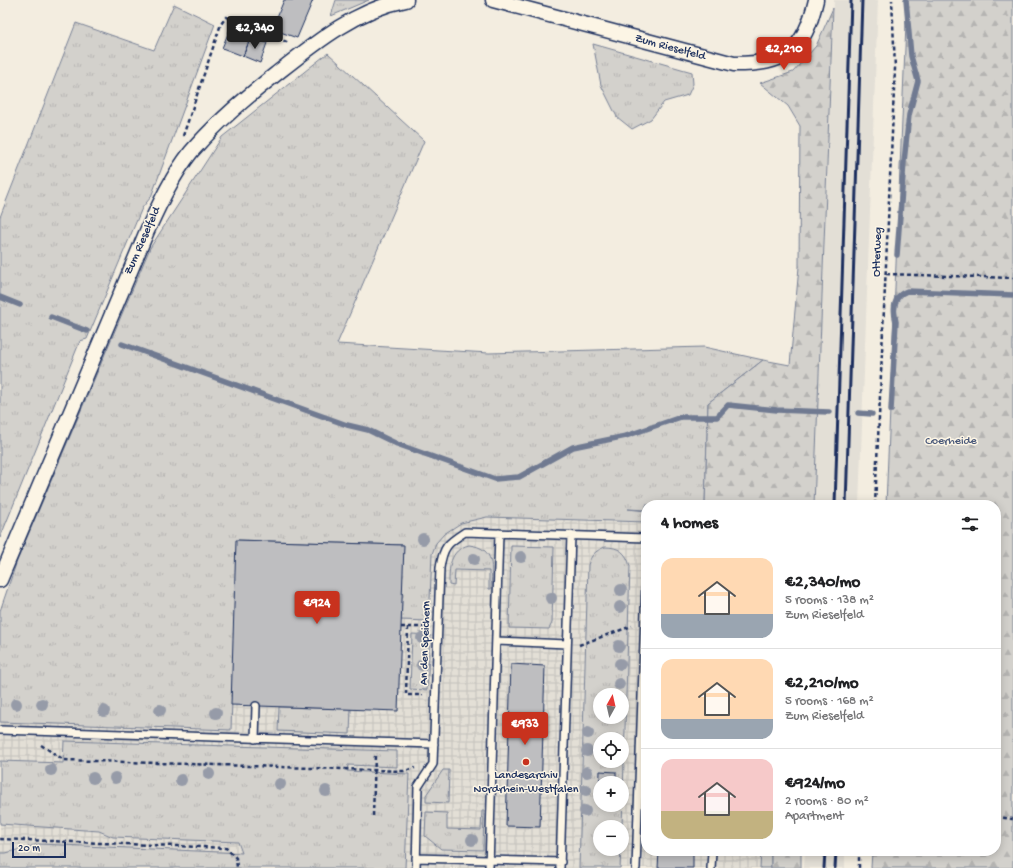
<!DOCTYPE html>
<html lang="en">
<head>
<meta charset="utf-8">
<style>
	:root { --surface:#fff; --page:#f6f6f6; --text:#202124; --muted:#757577; --line:#e0e0e0; --accent:#c8321e }
	body { margin:0; font-family:"Gochi Hand",sans-serif; background:var(--page); color:var(--text); height:100vh; display:flex; flex-direction:column; font-size:15px; white-space:nowrap }
	* { box-sizing:border-box; margin:0 }
	p { font-size:13px; color:var(--muted) }
	.icon { flex:none; width:22px; height:22px; fill:none; stroke:currentColor; stroke-width:2; stroke-linecap:round; stroke-linejoin:round }
	.map { position:relative; flex:1; overflow:hidden }
	.panel { position:absolute; left:641px; top:500px; width:360px; height:356px; display:flex; flex-direction:column; background:var(--surface); border-radius:16px; box-shadow:0 2px 10px #0003 }
	.panel>* { flex:none }
	.needle { width:26px; rotate:8deg }
	.tools { position:absolute; left:593px; top:688px; display:grid; gap:8px }
	.tools a { display:grid; place-items:center; width:36px; height:36px; border-radius:50%; background:var(--surface); box-shadow:0 2px 10px #0003; font-size:20px }
	.scale { position:absolute; left:12px; bottom:10px; width:54px; box-sizing:border-box; padding-left:4px; border:2px solid #1b2f5e; border-top:0; font-size:11px; line-height:14px; white-space:nowrap; color:#1b2f5e; -webkit-text-stroke:3px #fcf5e5; paint-order:stroke }
	.price { position:absolute; translate:-50% -34px; padding:0 9px; border-radius:4px; background:var(--accent); color:#fff; font-size:13px; line-height:26px; filter:drop-shadow(0 1px 2px #0008) }
	.price::after { content:''; position:absolute; left:50%; top:24px; width:12px; height:9px; margin-left:-6px; background:inherit; clip-path:polygon(0 0,100% 0,50% 100%) }
	.price.on { background:#222; color:#fff }
	ul { padding:0; list-style:none }
	li { display:flex; align-items:center; gap:12px; height:100px; padding:0 20px }
	li+li { border-top:1px solid var(--line) }
	li span { display:grid; place-items:center; flex:none; width:112px; height:80px; border-radius:12px; color:#555 }
	li>.icon { margin-inline-start:auto }
	span .icon { width:48px; height:48px; fill:#fffc; stroke-width:1 }
	li b { font-size:17px }
	h2 { display:flex; justify-content:space-between; align-items:center; height:48px; padding:0 20px; font-size:17px }
	.map>svg:first-child { display:block }
	.built { fill:#e3dfd6 }
	.industrial { fill:url(#industrial-grid); fill-rule:evenodd }
	.grass { fill:url(#grass-tufts); stroke:#778095; fill-rule:evenodd }
	.forest { fill:url(#forest-firs); stroke:#778095 }
	.lines { fill:none; stroke-linecap:round; stroke-linejoin:round }
	.stream { stroke:#707a91; stroke-width:5.5 }
	.building { fill:#bebec0; stroke:#1b2f5e }
	.service-casing { stroke:#1b2f5e; stroke-width:10 }
	.minor-casing { stroke:#1b2f5e; stroke-width:17 }
	.path { stroke:#1b2f5e; stroke-width:2.5; stroke-dasharray:4 3; stroke-linecap:butt }
	.service { stroke:#fcf5e5; stroke-width:7 }
	.minor { stroke:#fcf5e5; stroke-width:14 }
	.rail { stroke:#1b2f5e; stroke-width:3 }
	.tree { fill:#969ba8 }
	.poi-dot { fill:#c8321e; stroke:#fcf5e5; stroke-width:1.5 }
	.labels { text-anchor:middle; dominant-baseline:central; stroke-width:3; stroke-linejoin:round; paint-order:stroke }
	.street-label { font-size:12px; fill:#1b2f5e; stroke:#fcf5e5 }
	.park-label { font-size:12px; fill:#49587a; stroke:#fcf5e5 }
	.poi-label { font-size:12px; fill:#1b2f5e; stroke:#fcf5e5 }
</style>
</head>
<body>
<div class="map">
<svg width="1013" height="868" viewBox="0 0 1013 868">
	<defs>
		<pattern id="industrial-grid" width="8" height="8" patternUnits="userSpaceOnUse"><rect width="8" height="8" fill="#e3dfd6"/><path d="M0 4h8M4 0v8" fill="none" stroke="#c2c0ba"/></pattern>
		<pattern id="grass-tufts" width="24" height="20" patternUnits="userSpaceOnUse"><rect width="24" height="20" fill="#d3d1cc"/><path d="M3 7l-1-3M5 7V3M7 7l1-3M15 17l-1-3M17 17v-4M19 17l1-3" fill="none" stroke="#b5b4b2"/></pattern>
		<pattern id="forest-firs" width="22" height="20" patternUnits="userSpaceOnUse"><rect width="22" height="20" fill="#d3d1cc"/><path d="M5 1l3.5 6h-7zM16 11l3.5 6h-7z" fill="#b5b4b2"/></pattern>
	</defs>
	<rect width="100%" height="100%" fill="#f3ede0"/>
	<filter id="ink" filterUnits="userSpaceOnUse"><feTurbulence type="fractalNoise" baseFrequency=".025" numOctaves="2"/><feDisplacementMap in="SourceGraphic" scale="8" xChannelSelector="R" yChannelSelector="G"/><feConvolveMatrix kernelMatrix="1 2 1 2 8 2 1 2 1" color-interpolation-filters="sRGB"/></filter>
	<g filter="url(#ink)">
		<path class="built" d="M834 0H878L859 505H814Z
			M805 851H845V868H804Z"/>
		<path class="industrial" d="M55 491 646 511V851H780L779 868H0V624ZM600 695H622V717H600ZM600 739H622V761H600ZM600 783H622V805H600ZM600 827H622V849H600Z"/>
		<path class="grass" d="M336 0H369L331 16Z
			M174 4 215 24 151 197 142 208 87 339 80 341 0 538V217L76 23 154 50Z
			M593 44 692 72 693 84 688 95 664 102 651 119 632 129 617 117 601 85Z
			M328 53 424 141 337 344 489 353 704 347 763 360 708 403 705 505H646V510L628 509 646 511V522L487 517 461 523 444 534 436 543 432 554 429 621 401 620 403 545 237 540 231 730 0 722V611L17 561 150 248 222 137Z
			M469 545C496 548 492 568 491 589H489V571L455 570 454 586 449 585C449 568 449 550 469 545Z
			M511 546 554 547 552 623 549 629 509 628Z
			M605 547C619 547 626 552 630 566L622 827H600V849H621L620 868H579L588 565C591 555 595 551 605 547ZM600 695H622V717H600ZM600 739H622V761H600ZM600 783H622V805H600Z
			M412 634 430 635 427 690 410 689Z
			M279 707 351 709 350 734 278 731Z
			M64 741 397 751V767L348 765 347 771 409 774 405 868H0V853H6L39 844 242 853 238 842 113 837 99 831 0 824V761L63 763Z
			M443 770H449L448 803 426 802V795Z
			M482 811H484L483 850 441 849 425 836 426 812 447 813V829L481 830Z
			M761 851H771V868H760Z"/>
		<path class="forest" d="M907 0H1013V868H871L872 851H996V505H886Z
			M833 8 814 505H705L708 403 763 360 790 365 799 267 800 126 788 106 760 83 793 72 816 46Z
			M771 851H801V868H771Z"/>
		<g class="lines">
			<path class="stream" d="M897 255 904 162 909 115 918 81 911 56 906 0
				M0 297 20 305
				M51 317 87 331
				M122 344 347 425 368 430 397 444 495 479 519 477 573 447 626 436 681 417H717L728 405 777 410 829 412
				M891 410 896 322C893 310 893 296 907 291L1013 295
				M858 413 872 414"/>
		</g>
		<path class="building" d="M284 0H313L297 38 272 29Z
			M230 29 251 37 243 56 222 48Z
			M251 37 267 43 260 63 243 56Z
			M236 540 404 545 398 711 231 705Z
			M511 664 545 666 540 827 506 826Z
			M600 771 616 772V783H600V799H599Z
			M659 851H693V868H658Z"/>
		<g class="lines">
			<defs>
				<path id="service" d="M496 641 567 644
					M0 730 434 744
					M255 739 256 706
					M416 858 561 862
					M416 868 418 787 433 764 440 568C443 546 448 543 465 532L646 538
					M489 868 499 533
					M560 868 571 535
					M636 868 646 583
					M711 868 712 851"/>
				<path id="minor" d="M493 0 734 64C786 64 804 52 816 0
					M0 580 147 231C159 205 172 176 191 152 216 123 245 98 276 74 315 43 355 10 406 0"/>
			</defs>
			<use href="#service" class="service-casing"/>
			<use href="#minor" class="minor-casing"/>
			<path class="path" d="M183 136 221 24 226 17 289 43
				M886 274 1013 278
				M875 505 895 68 892 0
				M401 627H425
				M408 627 406 695H423
				M579 645 632 626
				M41 745 64 760 404 771 415 768
				M373 816 375 755
				M996 817 1013 819
				M0 839 226 848 236 858 237 868
				M859 868V851"/>
			<use href="#service" class="service"/>
			<use href="#minor" class="minor"/>
			<path class="rail" d="M835 505 851 0
				M846 505 862 0
				M824 868 825 851
				M835 868 836 851"/>
		</g>
		<g class="tree">
			<circle cx="423" cy="539" r="6"/>
			<circle cx="521" cy="557" r="6"/>
			<circle cx="474" cy="559" r="6"/>
			<circle cx="621" cy="590" r="6"/>
			<circle cx="551" cy="598" r="6"/>
			<circle cx="620" cy="607" r="6"/>
			<circle cx="422" cy="638" r="6"/>
			<circle cx="619" cy="646" r="6"/>
			<circle cx="620" cy="664" r="6"/>
			<circle cx="422" cy="665" r="6"/>
			<circle cx="619" cy="684" r="6"/>
			<circle cx="16" cy="704" r="6"/>
			<circle cx="42" cy="704" r="6"/>
			<circle cx="160" cy="710" r="6"/>
			<circle cx="104" cy="711" r="6"/>
			<circle cx="216" cy="713" r="6"/>
			<circle cx="588" cy="733" r="6"/>
			<circle cx="587" cy="751" r="6"/>
			<circle cx="51" cy="770" r="6"/>
			<circle cx="587" cy="772" r="6"/>
			<circle cx="209" cy="774" r="6"/>
			<circle cx="93" cy="778" r="6"/>
			<circle cx="115" cy="778" r="6"/>
			<circle cx="181" cy="780" r="6"/>
			<circle cx="280" cy="784" r="6"/>
			<circle cx="586" cy="790" r="6"/>
			<circle cx="326" cy="791" r="6"/>
			<circle cx="585" cy="811" r="6"/>
			<circle cx="472" cy="840" r="6"/>
		</g>
	</g>
	<circle class="poi-dot" cx="526" cy="762" r="4"/>
	<g class="labels">
		<g class="street-label">
			<text transform="translate(670 48) rotate(15)">Zum Rieselfeld</text>
			<text transform="translate(143 241) rotate(-66)">Zum Rieselfeld</text>
			<text transform="translate(878 252) rotate(-88)">Otterweg</text>
			<text transform="translate(426 643) rotate(-88)">An den Speichern</text>
		</g>
		<g class="park-label">
			<text x="951" y="442">Coerheide</text>
		</g>
		<g class="poi-label">
			<text x="526" y="776">Landesarchiv<tspan x="526" dy="14">Nordrhein-Westfalen</tspan></text>
		</g>
	</g>
</svg>
<div class="tools">
<a><svg class="needle" viewBox="-14 -14 28 28"><path d="M0-13l5 13h-10z" fill="#e53935"/><path d="M0 13l5-13h-10z" fill="#757577"/></svg></a>
<a><svg class="icon" aria-label="locate" viewBox="0 0 24 24"><circle cx="12" cy="12" r="6"/><path d="M12 2v4M12 18v4M2 12h4M18 12h4"/></svg></a>
<a>+</a>
<a>−</a>
</div>
<div class="scale">20 m</div>
<b class="price on" style="left:255px;top:50px">€2,340</b>
<b class="price" style="left:784px;top:71px">€2,210</b>
<b class="price" style="left:317px;top:625px">€924</b>
<b class="price" style="left:525px;top:746px">€933</b>
<section class="panel">
<h2>4 homes<svg class="icon" aria-label="filters" viewBox="0 0 24 24"><path d="M4 7h16M4 17h16"/><circle cx="9" cy="7" r="2"/><circle cx="15" cy="17" r="2"/></svg></h2>
<ul>
<li><span style="background:linear-gradient(#ffd9b3 70%,#9aa5b1 0)"><svg class="icon" aria-label="home" viewBox="0 0 24 24"><path d="M3 11l9-7 9 7M6 9v11h12V9"/></svg></span><div><b>€2,340/mo</b><p>5 rooms · 138 m²</p><p>Zum Rieselfeld</p></div></li>
<li><span style="background:linear-gradient(#ffd9b3 75%,#9aa5b1 0)"><svg class="icon" aria-label="home" viewBox="0 0 24 24"><path d="M3 11l9-7 9 7M6 9v11h12V9"/></svg></span><div><b>€2,210/mo</b><p>5 rooms · 168 m²</p><p>Zum Rieselfeld</p></div></li>
<li><span style="background:linear-gradient(#f6c9c9 65%,#c2b280 0)"><svg class="icon" aria-label="home" viewBox="0 0 24 24"><path d="M3 11l9-7 9 7M6 9v11h12V9"/></svg></span><div><b>€924/mo</b><p>2 rooms · 80 m²</p><p>Apartment</p></div></li>
</ul>
</section>
</div>
</body>
</html>
